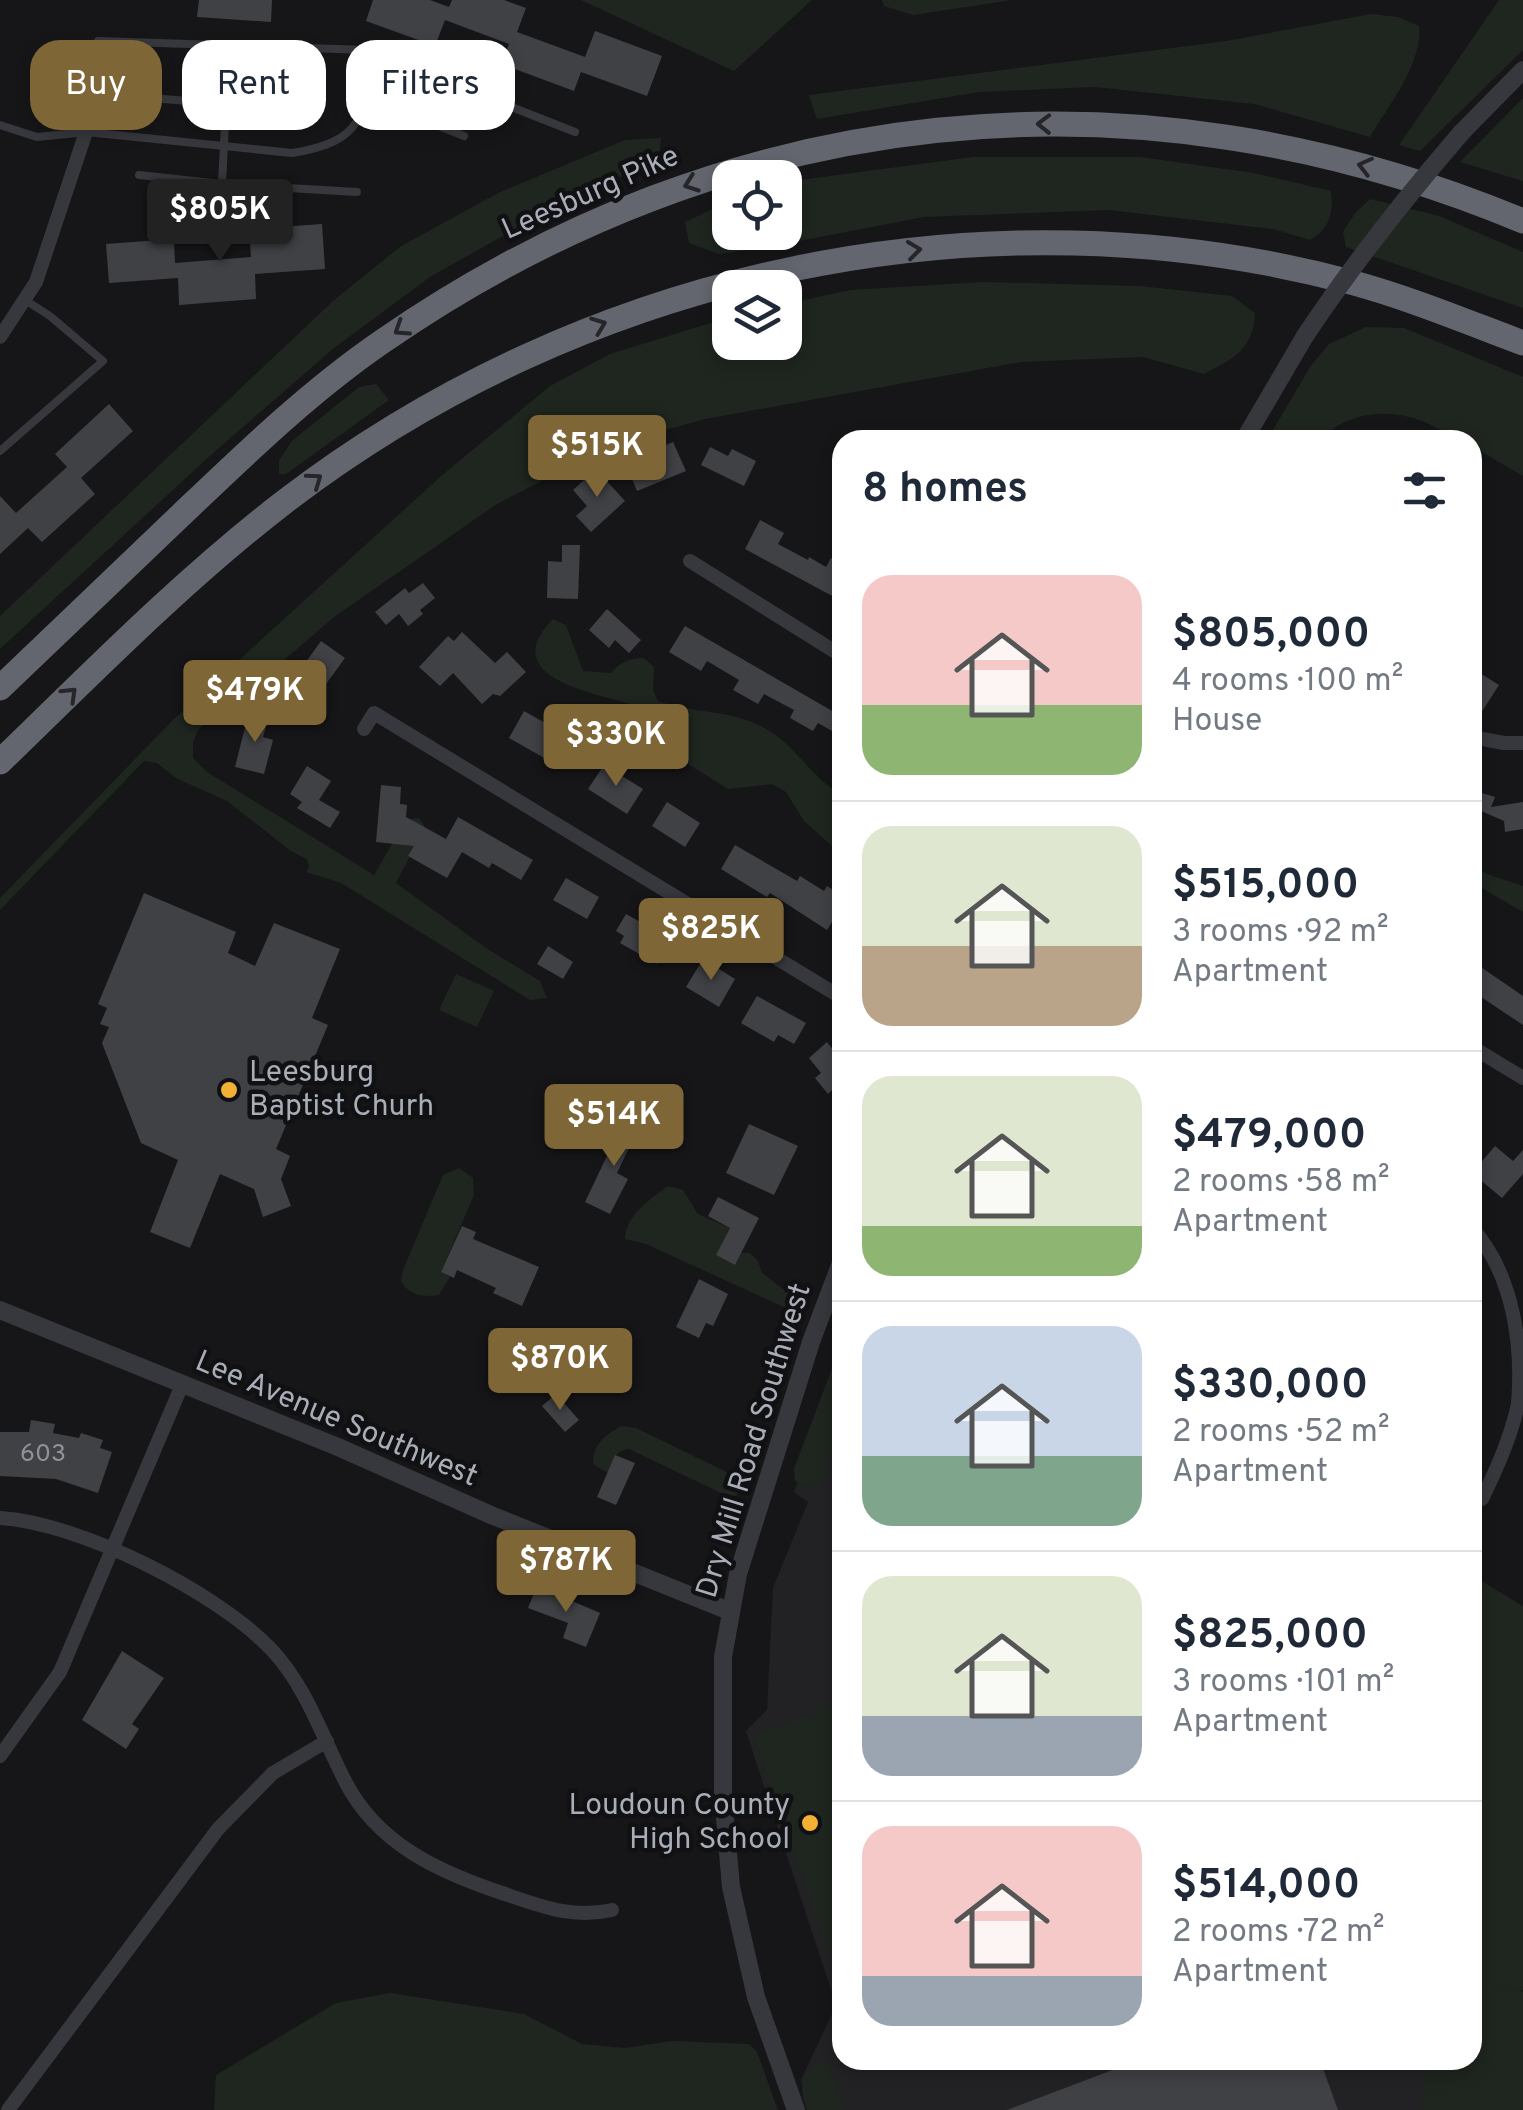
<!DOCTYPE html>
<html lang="en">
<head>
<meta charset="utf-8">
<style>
	:root { --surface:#fff; --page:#f6f6f7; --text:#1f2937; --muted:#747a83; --line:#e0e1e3; --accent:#7e6636 }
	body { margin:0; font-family:Overpass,sans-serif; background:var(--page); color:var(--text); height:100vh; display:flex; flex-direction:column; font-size:38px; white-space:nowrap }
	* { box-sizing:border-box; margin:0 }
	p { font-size:32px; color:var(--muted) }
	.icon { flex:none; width:55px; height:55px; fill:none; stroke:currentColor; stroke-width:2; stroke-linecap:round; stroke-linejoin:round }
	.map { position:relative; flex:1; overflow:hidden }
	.panel { position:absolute; left:832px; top:430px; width:650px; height:1640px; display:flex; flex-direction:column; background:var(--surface); border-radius:30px; box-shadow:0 5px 15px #0003 }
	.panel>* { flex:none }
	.hud { position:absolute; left:30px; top:40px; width:652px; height:90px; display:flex; gap:20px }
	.buttons { position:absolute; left:712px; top:160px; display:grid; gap:20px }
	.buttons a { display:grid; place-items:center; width:90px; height:90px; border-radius:20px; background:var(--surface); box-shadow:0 5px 15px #0003; font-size:50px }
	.price { position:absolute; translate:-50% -85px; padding:0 22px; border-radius:10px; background:var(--accent); color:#fff; font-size:32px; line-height:65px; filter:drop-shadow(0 2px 5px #0008) }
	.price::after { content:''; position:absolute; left:50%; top:60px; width:30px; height:22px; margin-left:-15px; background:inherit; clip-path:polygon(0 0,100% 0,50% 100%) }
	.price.selected { background:#222; color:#fff }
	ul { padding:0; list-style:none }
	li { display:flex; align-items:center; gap:30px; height:250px; padding:0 30px }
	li+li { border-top:2px solid var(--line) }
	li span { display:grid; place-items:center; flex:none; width:280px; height:200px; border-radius:30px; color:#555 }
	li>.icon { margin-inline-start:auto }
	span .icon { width:120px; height:120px; fill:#fffc; stroke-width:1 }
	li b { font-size:42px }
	h2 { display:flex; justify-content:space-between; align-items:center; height:120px; padding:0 30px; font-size:42px }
	.chip { padding:0 35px; border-radius:30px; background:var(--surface); box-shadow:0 5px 15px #0003; font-size:35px; line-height:90px }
	.chip.selected { background:var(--accent); color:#fff }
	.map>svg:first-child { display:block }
	.built { fill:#222225 }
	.green { fill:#1e261f }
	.building { fill:#404145 }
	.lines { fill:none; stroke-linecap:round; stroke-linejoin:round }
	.service { stroke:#37383d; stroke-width:8 }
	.minor { stroke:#37383d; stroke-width:14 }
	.tertiary { stroke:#37383d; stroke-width:18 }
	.motorway { stroke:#63666e; stroke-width:25 }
	.tertiary-bridge { stroke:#37383d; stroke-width:18 }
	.oneway { stroke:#26262a }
	.poi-dot { fill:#f2b134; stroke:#111113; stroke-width:4 }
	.labels { text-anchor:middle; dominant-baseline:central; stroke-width:9; stroke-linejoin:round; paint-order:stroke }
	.number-label { font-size:25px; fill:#8e929b }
	.street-label { font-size:30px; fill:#a8adb8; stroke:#111113 }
	.poi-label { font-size:30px; fill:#a8adb8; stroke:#111113; text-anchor:start }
</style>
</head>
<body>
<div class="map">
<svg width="1523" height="2110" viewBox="0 0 1523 2110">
	<rect width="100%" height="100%" fill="#161618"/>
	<path class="built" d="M842 1369V2060H1472L1473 1576 1523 1606 1521 2110H807L801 2080 836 2005 746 1731 767 1710 773 1588 808 1502 794 1492Z"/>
	<path class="green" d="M581 0H812L734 71Z
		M882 0H1012L913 15 884 6Z
		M1499 0H1523V50L1420 151 1399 145Z
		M1371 14 1398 17 1419 26C1423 63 1389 105 1370 137L1254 104 1095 87 979 92 817 119 809 95 1226 41Z
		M1523 98V181L1460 162Z
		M661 138 659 159 547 211 430 277 334 348 212 454 0 649V616L333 301 401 246 500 192 625 140Z
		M973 157H1140L1254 173 1331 191C1334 213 1329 230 1310 240L1273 229 1109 210 924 217 763 248 719 254 689 243 685 222 730 201V232H785V182Z
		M1370 199 1439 216 1523 252V308L1346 247 1343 232 1355 213Z
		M982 282 1140 286 1232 296 1255 313C1253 350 1234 358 1204 374L1143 357 1021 362 705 419 612 445 497 504 334 617 269 673 238 705 215 715 199 729 193 742V758L207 772 374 875 406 820 419 818 425 827 396 883 486 948 540 981 547 998 530 1000 341 883 306 872 309 867 307 859 291 851 227 801 176 778 157 763 144 761 0 910V898L173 720 440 477 550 386 610 354 730 317V342H785V304L851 290Z
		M1366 327 1404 328 1523 377V476L1473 447 1472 440C1455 440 1445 431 1429 424 1394 407 1347 410 1321 440H1267L1310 367 1329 344Z
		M376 384 389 400 286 474H279V460L292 441 359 387Z
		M553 619 566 625 583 671 611 673C620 662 630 658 644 658L654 667 653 690 658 701C697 715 734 708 771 732 798 749 814 781 842 794V855L804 821 786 792 772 784 728 789 685 762 671 747 664 725C654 718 642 708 630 704 592 692 496 677 553 619Z
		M1473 864 1487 874 1523 886V912L1473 883Z
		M456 974 494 991 477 1027 439 1010Z
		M459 1168 473 1178 474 1195 441 1272 450 1277 439 1295C425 1298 408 1295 401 1281L403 1270 443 1175Z
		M668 1186 683 1190 698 1214 730 1228 716 1255 735 1265 741 1253H750L758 1261 762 1273 800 1302 799 1309 786 1308 646 1244 625 1239C626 1215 650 1199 668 1186Z
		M842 1342V1420L833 1453 842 1441V1462L832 1456 822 1483 811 1488 795 1481 794 1469Z
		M622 1426 636 1428 737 1477 739 1492 736 1496 725 1495 629 1449C615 1450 613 1461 608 1473L593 1464C593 1444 606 1434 622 1426Z
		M1473 1576 1523 1607V1990L1490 1987 1523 1992V2110H1421L1428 2060H1472Z
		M842 1703V1992H841L753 1734Z
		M390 1993 524 2014 582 2044 625 2048 672 2041 749 2044 757 2052 778 2110H214L216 2075 336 2003Z
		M822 2060 827 2062 844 2110H807C798 2087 801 2073 822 2060Z"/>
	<path class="building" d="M199 0H272L271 22 197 17Z
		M373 0H430L449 7 452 0H504L526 8 517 32 585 57 595 31 662 56 647 96 581 72 574 91 501 64 509 44 445 20 435 46 366 21Z
		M251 74 279 78 273 125 244 122Z
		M322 224 325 269 255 274 256 299 179 305 178 278 109 283 106 244 174 239 175 263 251 257 249 229Z
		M109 404 133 431 81 478 95 494 42 542 28 528 0 554V496L16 513 67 467 55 454Z
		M673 442 686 471 637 491 625 462Z
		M710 447 728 456 732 449 756 461 744 486 701 465Z
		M596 469 625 501 591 532 576 516 587 506 573 490Z
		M760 520 784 533 778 544 808 560 809 557 826 567 831 558 842 565V586L836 598 745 549Z
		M562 545H580L578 599 547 598 548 561 562 562Z
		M423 583 435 598 420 610 423 614 408 626 399 614 386 625 375 612 405 588 409 593Z
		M607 609 641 640 629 653 615 640 609 648 589 630Z
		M685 626 841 716 832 731 818 723 813 731 790 718 794 710 764 694 758 704 733 690 739 680 707 661 701 671 669 652Z
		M462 632 495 663 507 652 526 672 500 696 493 694 482 704 453 673 440 686 419 667 448 636 454 641Z
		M321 641 345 658 326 684 318 678 306 695 290 684Z
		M1472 668 1499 685 1472 727Z
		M524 711 558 730 562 723 575 731 570 739 577 743 562 768 509 738Z
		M249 712 269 717 263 737 273 740 264 774 235 767Z
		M604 765 643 789 627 814 588 789Z
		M307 766 331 781 319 800 340 812 330 828 297 808 302 802 290 794Z
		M381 785 401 787 400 804 407 805 406 817 446 839 458 817 533 860 521 880 492 863 489 868 462 852 447 878 408 856 414 846 376 842Z
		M1472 790 1495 797 1491 807 1523 802V829L1505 832 1504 821 1472 807Z
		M667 802 700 823 685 847 652 826Z
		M735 845 797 881 800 876 824 891 827 886 842 896V906L827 930 770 893 767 897 721 869Z
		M566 878 599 897 587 919 553 900Z
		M144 893 236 932 228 953 255 966 274 923 340 949 312 1018 328 1025 276 1149 290 1156 281 1179 291 1206 263 1217 254 1189 220 1174 190 1248 150 1232 178 1160 141 1143 102 1043 109 1027 100 1024 107 1008 98 1004Z
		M626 914 671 939 657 964 620 943 624 936 616 931Z
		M548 946 573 962 563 979 537 964Z
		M703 959 735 979 719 1007 686 987Z
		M1472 961 1523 996V1025L1475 993 1472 997Z
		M757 996 806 1023 794 1044 778 1035 774 1042 741 1023Z
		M827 1042 842 1061V1102L832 1090 828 1094 815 1078 821 1073 809 1058Z
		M627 1114 642 1121 617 1173 628 1179 610 1214 585 1202Z
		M749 1124 798 1146 774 1195 726 1173Z
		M1495 1146 1513 1161 1523 1150V1174L1502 1198 1472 1173Z
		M718 1197 759 1218 735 1265 716 1255 730 1228 708 1216Z
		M462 1226 476 1232 473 1239 539 1267 522 1306 493 1293 496 1288 457 1270 454 1278 441 1272Z
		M699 1279 728 1294 713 1326 706 1323 699 1338 676 1327Z
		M556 1394 579 1420 565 1432 542 1406Z
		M31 1420 55 1424 53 1433 79 1438 81 1433 103 1440 100 1448 112 1452 98 1493 56 1479 0 1476V1432H29Z
		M615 1455 635 1463 616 1505 597 1497Z
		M537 1586 600 1613 586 1647 563 1638 568 1623 528 1608Z
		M122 1651 164 1678 132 1724 139 1729 126 1749 82 1720Z
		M1139 2060H1320L1338 2110H1007Z"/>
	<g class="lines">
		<path class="service" d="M367 50 575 132
			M138 97 226 104 222 184 357 192
			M368 98 464 136
			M0 125 37 137 86 132 292 153C363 142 368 115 367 50L98 41 86 132
			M139 175 222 184
			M0 451 103 361 50 316 25 300"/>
		<path class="minor" d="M0 337 36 282 86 132
			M690 561 842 656
			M364 729 374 713 842 998
			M1472 737 1504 743H1523
			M1472 1047 1523 1078
			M1472 1228C1513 1274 1523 1344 1518 1404 1511 1437 1497 1468 1482 1499
			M0 1518C80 1523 215 1591 271 1649 306 1686 322 1736 345 1781 377 1844 439 1872 502 1893 540 1906 572 1919 612 1910
			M0 1756 60 1672 182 1385
			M8 2110 218 1829 273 1773 327 1741"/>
		<path class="tertiary" d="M1462 132 1523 70
			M1244 440 1305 336
			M0 1310 338 1447 491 1515 729 1611
			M796 2110 756 1997 731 1887 723 1795V1657L738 1574 811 1342 842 1260"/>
		<path class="motorway" d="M0 688C60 630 121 573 181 515 245 454 310 391 383 341 730 101 1134 59 1523 221
			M0 762C92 673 182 581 283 503 584 271 986 184 1354 283 1412 299 1467 322 1523 343"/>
		<path class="tertiary-bridge" d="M1305 336C1353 264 1405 198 1462 132"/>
	</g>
	<defs><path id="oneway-chevron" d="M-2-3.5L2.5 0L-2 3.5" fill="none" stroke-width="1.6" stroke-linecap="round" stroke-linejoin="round" transform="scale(2.5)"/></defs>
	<g class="oneway">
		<use href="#oneway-chevron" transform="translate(1044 124) rotate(-179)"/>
		<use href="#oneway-chevron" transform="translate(1365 166) rotate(-166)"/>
		<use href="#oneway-chevron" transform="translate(691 184) rotate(160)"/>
		<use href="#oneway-chevron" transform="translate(914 250) rotate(-7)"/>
		<use href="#oneway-chevron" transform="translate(599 325) rotate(-21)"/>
		<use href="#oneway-chevron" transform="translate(401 329) rotate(147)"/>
		<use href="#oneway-chevron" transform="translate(315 480) rotate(-36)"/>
		<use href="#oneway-chevron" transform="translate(70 694) rotate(-44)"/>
	</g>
	<g class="poi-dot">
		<circle cx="229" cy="1090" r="10"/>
		<circle cx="810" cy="1823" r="10"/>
	</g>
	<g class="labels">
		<g class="number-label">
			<text x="43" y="1455">603</text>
		</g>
		<g class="street-label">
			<text transform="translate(591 194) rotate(-24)">Leesburg Pike</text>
			<text transform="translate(336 1420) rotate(23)">Lee Avenue Southwest</text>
			<text transform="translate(755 1441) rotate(-73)">Dry Mill Road Southwest</text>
		</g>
		<g class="poi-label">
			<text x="249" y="1073">Leesburg<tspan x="249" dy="34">Baptist Churh</tspan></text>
			<text x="790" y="1806" text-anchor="end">Loudoun County<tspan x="790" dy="34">High School</tspan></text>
		</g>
	</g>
</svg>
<div class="buttons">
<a><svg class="icon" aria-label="locate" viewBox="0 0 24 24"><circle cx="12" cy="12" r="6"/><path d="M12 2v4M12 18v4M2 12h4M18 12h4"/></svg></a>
<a><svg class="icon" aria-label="layers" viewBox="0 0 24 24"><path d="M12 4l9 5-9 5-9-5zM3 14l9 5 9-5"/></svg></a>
</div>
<b class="price selected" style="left:220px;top:264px">$805K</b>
<b class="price" style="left:597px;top:500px">$515K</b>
<b class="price" style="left:255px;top:745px">$479K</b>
<b class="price" style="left:616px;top:789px">$330K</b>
<b class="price" style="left:711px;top:983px">$825K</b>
<b class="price" style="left:614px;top:1169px">$514K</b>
<b class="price" style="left:560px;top:1413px">$870K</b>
<b class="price" style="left:566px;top:1615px">$787K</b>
<div class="hud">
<a class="chip selected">Buy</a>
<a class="chip">Rent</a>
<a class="chip">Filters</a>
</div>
<section class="panel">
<h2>8 homes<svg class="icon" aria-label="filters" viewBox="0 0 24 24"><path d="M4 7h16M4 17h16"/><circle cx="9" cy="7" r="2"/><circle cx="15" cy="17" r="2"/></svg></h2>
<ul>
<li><span style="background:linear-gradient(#f6c9c9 65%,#8fb573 0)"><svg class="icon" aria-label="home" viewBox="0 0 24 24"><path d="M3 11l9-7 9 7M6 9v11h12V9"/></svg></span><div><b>$805,000</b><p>4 rooms · 100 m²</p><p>House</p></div></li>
<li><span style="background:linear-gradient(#dfe7d0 60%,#b9a48a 0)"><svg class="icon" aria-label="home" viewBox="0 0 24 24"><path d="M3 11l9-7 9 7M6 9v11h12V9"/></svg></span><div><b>$515,000</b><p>3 rooms · 92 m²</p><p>Apartment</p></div></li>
<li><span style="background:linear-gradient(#dfe7d0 75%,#8fb573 0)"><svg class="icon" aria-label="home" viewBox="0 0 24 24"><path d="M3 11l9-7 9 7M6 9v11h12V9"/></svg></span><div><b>$479,000</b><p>2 rooms · 58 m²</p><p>Apartment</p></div></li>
<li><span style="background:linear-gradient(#c9d6e8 65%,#7fa58c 0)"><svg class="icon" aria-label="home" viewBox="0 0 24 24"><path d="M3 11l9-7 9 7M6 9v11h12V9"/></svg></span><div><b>$330,000</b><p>2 rooms · 52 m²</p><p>Apartment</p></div></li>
<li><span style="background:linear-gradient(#dfe7d0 70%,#9aa5b1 0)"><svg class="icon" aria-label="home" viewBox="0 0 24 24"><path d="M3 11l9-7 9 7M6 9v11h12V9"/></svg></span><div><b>$825,000</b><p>3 rooms · 101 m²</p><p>Apartment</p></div></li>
<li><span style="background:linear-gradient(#f6c9c9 75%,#9aa5b1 0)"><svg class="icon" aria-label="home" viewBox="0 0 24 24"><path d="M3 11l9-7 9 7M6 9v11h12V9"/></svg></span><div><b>$514,000</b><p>2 rooms · 72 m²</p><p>Apartment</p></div></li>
</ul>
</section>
</div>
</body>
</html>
